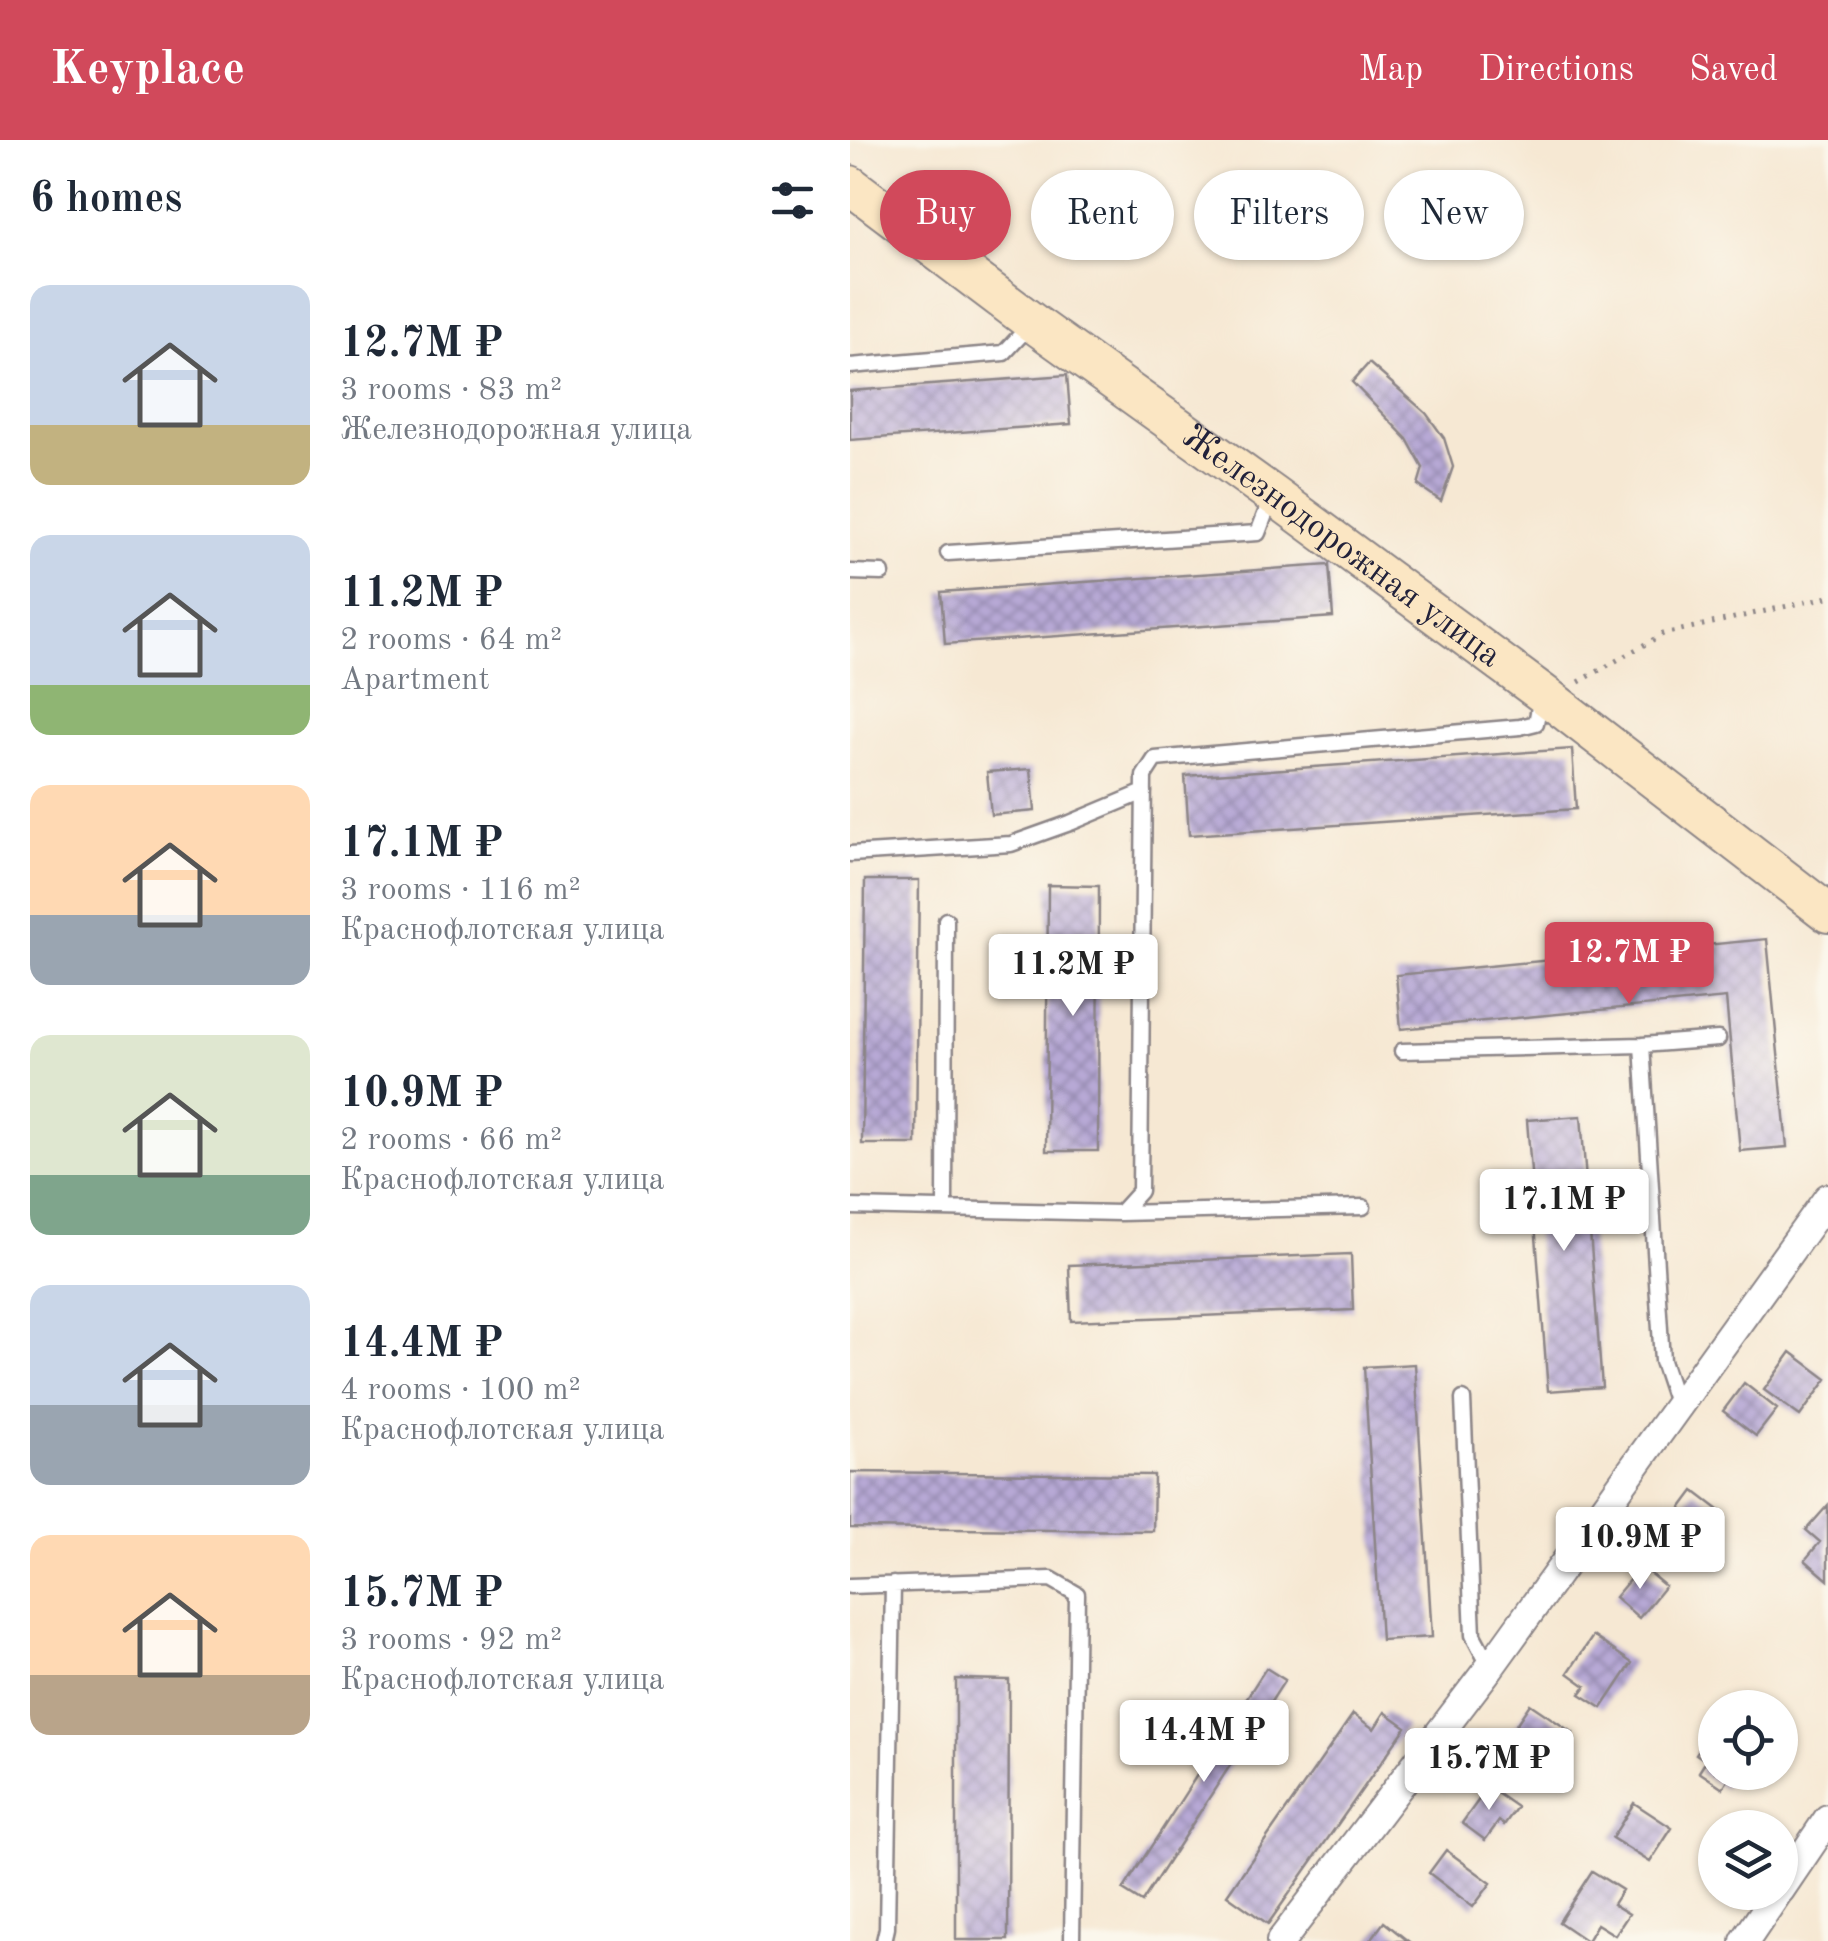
<!DOCTYPE html>
<html lang="en">
<head>
<meta charset="utf-8">
<style>
	:root { --surface:#fff; --page:#f6f6f7; --text:#1f2937; --muted:#747a83; --accent:#d1495b }
	body { margin:0; font-family:"Old Standard TT",serif; background:var(--page); color:var(--text); height:100vh; display:flex; flex-direction:column; font-size:38px; white-space:nowrap }
	* { box-sizing:border-box; margin:0 }
	p { font-size:32px; color:var(--muted) }
	.icon { flex:none; width:55px; height:55px; fill:none; stroke:currentColor; stroke-width:2; stroke-linecap:round; stroke-linejoin:round }
	.map { position:relative; flex:1; overflow:hidden }
	.drawer { display:flex; flex-direction:column; background:var(--surface); width:850px }
	.drawer>* { flex:none }
	.top-card { position:absolute; left:30px; top:30px; width:798px; height:90px; display:flex; gap:20px }
	.controls { position:absolute; left:848px; top:1550px; display:grid; gap:20px }
	.controls a { display:grid; place-items:center; width:100px; height:100px; border-radius:50%; background:var(--surface); box-shadow:0 2px 8px #0004; font-size:50px }
	.price { position:absolute; translate:-50% -85px; padding:0 22px; border-radius:10px; background:#fff; color:#222; font-size:32px; line-height:65px; filter:drop-shadow(0 2px 5px #0008) }
	.price::after { content:''; position:absolute; left:50%; top:60px; width:30px; height:22px; margin-left:-15px; background:inherit; clip-path:polygon(0 0,100% 0,50% 100%) }
	.price.on { background:var(--accent); color:#fff }
	ul { padding:0; list-style:none }
	li { display:flex; align-items:center; gap:30px; height:250px; padding:0 30px }
	li span { display:grid; place-items:center; flex:none; width:280px; height:200px; border-radius:20px; color:#555 }
	li>.icon { margin-inline-start:auto }
	span .icon { width:120px; height:120px; fill:#fffc; stroke-width:1 }
	li b { font-size:42px }
	h2 { display:flex; justify-content:space-between; align-items:center; height:120px; padding:0 30px; font-size:42px }
	.pill { padding:0 35px; border-radius:45px; background:var(--surface); box-shadow:0 2px 8px #0004; font-size:35px; line-height:90px }
	.pill.on { background:var(--accent); color:#fff }
	header { display:flex; align-items:center; gap:60px; box-sizing:border-box; height:140px; padding:0 50px; background:var(--accent); color:#fff }
	header strong { font-size:48px }
	nav { display:flex; gap:55px; margin-inline-start:auto; font-size:35px }
	main { display:flex; flex:1; min-height:0 }
	.map>svg:first-child { display:block }
	.building { fill:url(#building-cross-hatch) }
	.lines { fill:none; stroke-linecap:round; stroke-linejoin:round }
	.lane-casing { stroke:#8c8587; stroke-width:19 }
	.street-casing { stroke:#8c8587; stroke-width:32 }
	.secondary-casing { stroke:#8c8587; stroke-width:42 }
	.path { stroke:#8c8587; stroke-width:5; stroke-dasharray:2.5 8; stroke-linecap:butt }
	.lane { stroke:#fff; stroke-width:14 }
	.street { stroke:#fff; stroke-width:28 }
	.secondary { stroke:#fbe6c3; stroke-width:38 }
	.labels { text-anchor:middle; dominant-baseline:central; stroke-width:10; stroke-linejoin:round; paint-order:stroke }
	.street-label { font-size:35px; fill:#22223b; stroke:#fbf7ec }
</style>
</head>
<body>
<header>
<strong>Keyplace</strong>
<nav><a>Map</a><a>Directions</a><a>Saved</a></nav>
</header>
<main>
<section class="drawer">
<h2>6 homes<svg class="icon" aria-label="filters" viewBox="0 0 24 24"><path d="M4 7h16M4 17h16"/><circle cx="9" cy="7" r="2"/><circle cx="15" cy="17" r="2"/></svg></h2>
<ul>
<li><span style="background:linear-gradient(#c9d6e8 70%,#c2b280 0)"><svg class="icon" aria-label="home" viewBox="0 0 24 24"><path d="M3 11l9-7 9 7M6 9v11h12V9"/></svg></span><div><b>12.7M ₽</b><p>3 rooms · 83 m²</p><p>Железнодорожная улица</p></div></li>
<li><span style="background:linear-gradient(#c9d6e8 75%,#8fb573 0)"><svg class="icon" aria-label="home" viewBox="0 0 24 24"><path d="M3 11l9-7 9 7M6 9v11h12V9"/></svg></span><div><b>11.2M ₽</b><p>2 rooms · 64 m²</p><p>Apartment</p></div></li>
<li><span style="background:linear-gradient(#ffd9b3 65%,#9aa5b1 0)"><svg class="icon" aria-label="home" viewBox="0 0 24 24"><path d="M3 11l9-7 9 7M6 9v11h12V9"/></svg></span><div><b>17.1M ₽</b><p>3 rooms · 116 m²</p><p>Краснофлотская улица</p></div></li>
<li><span style="background:linear-gradient(#dfe7d0 70%,#7fa58c 0)"><svg class="icon" aria-label="home" viewBox="0 0 24 24"><path d="M3 11l9-7 9 7M6 9v11h12V9"/></svg></span><div><b>10.9M ₽</b><p>2 rooms · 66 m²</p><p>Краснофлотская улица</p></div></li>
<li><span style="background:linear-gradient(#c9d6e8 60%,#9aa5b1 0)"><svg class="icon" aria-label="home" viewBox="0 0 24 24"><path d="M3 11l9-7 9 7M6 9v11h12V9"/></svg></span><div><b>14.4M ₽</b><p>4 rooms · 100 m²</p><p>Краснофлотская улица</p></div></li>
<li><span style="background:linear-gradient(#ffd9b3 70%,#b9a48a 0)"><svg class="icon" aria-label="home" viewBox="0 0 24 24"><path d="M3 11l9-7 9 7M6 9v11h12V9"/></svg></span><div><b>15.7M ₽</b><p>3 rooms · 92 m²</p><p>Краснофлотская улица</p></div></li>
</ul>
</section>
<div class="map">
<svg width="978" height="1801" viewBox="0 0 978 1801">
	<defs>
		<pattern id="building-cross-hatch" width="8" height="8" patternUnits="userSpaceOnUse" patternTransform="scale(2.5)"><rect width="8" height="8" fill="#b7a9d5"/><path d="M0 0l8 8M0 8l8-8" fill="none" stroke="#9489ae"/></pattern>
	</defs>
	<rect width="100%" height="100%" fill="#fbf7ec"/>
	<filter id="ink" filterUnits="userSpaceOnUse"><feTurbulence type="fractalNoise" baseFrequency=".01" numOctaves="2"/><feDisplacementMap in="SourceGraphic" scale="20" xChannelSelector="R" yChannelSelector="G"/><feConvolveMatrix kernelMatrix="1 2 1 2 8 2 1 2 1" color-interpolation-filters="sRGB"/></filter>
	<filter id="wash" filterUnits="userSpaceOnUse"><feTurbulence type="fractalNoise" baseFrequency=".0048" numOctaves="4" result="noise"/><feDisplacementMap in="SourceGraphic" scale="40" xChannelSelector="R" yChannelSelector="G"/><feGaussianBlur stdDeviation="2.25" result="paint"/><feColorMatrix in="noise" values="0 0 0 0 0 0 0 0 0 0 0 0 0 0 0 0 0 1.4 0 .05"/><feComposite in="paint" operator="in"/></filter>
	<g filter="url(#wash)">
		<rect width="100%" height="100%" fill="#f6e8d3"/>
		<g id="blocks">
			<path class="building" d="M519 223 576 273 594 298 603 327 591 361 568 345 573 328 557 299 502 242Z
				M217 235 221 284 0 300V251Z
				M479 425 483 477 95 504 91 452Z
				M722 609 726 669 339 695 335 636Z
				M181 629 185 671 141 675 137 632Z
				M15 740H69L66 1004H12Z
				M198 745 249 746 248 1011H196Z
				M917 799 937 1007 890 1011 876 858 551 889 546 835Z
				M731 976 752 1247 698 1251 677 980Z
				M501 1114 503 1170 221 1181 219 1125Z
				M941 1212 977 1239 950 1276 914 1250Z
				M565 1224 582 1497 531 1500 514 1227Z
				M894 1243 927 1269 906 1296 873 1271Z
				M0 1332 304 1335 303 1391 0 1388Z
				M844 1351 873 1373 844 1412 815 1390Z
				M978 1365V1440L955 1420 970 1402 956 1390Z
				M791 1426 815 1446 789 1478 765 1457Z
				M743 1496 782 1523 752 1568 730 1554 736 1546 718 1533Z
				M416 1528 435 1540 292 1762 273 1750Z
				M106 1539 159 1540 158 1800H106Z
				M680 1564 723 1593 699 1627 657 1598Z
				M535 1572 556 1587 418 1784 377 1755 503 1574 524 1589Z
				M865 1584V1632H883L873 1648 849 1632 856 1621 846 1614Z
				M638 1647 667 1667 654 1685 649 1681 635 1700 612 1683Z
				M784 1663 822 1688 800 1722 762 1698Z
				M596 1710 641 1743 623 1767 579 1733Z
				M742 1731 772 1750 763 1764 779 1774 765 1795 747 1784 737 1801 709 1782Z
				M534 1782 558 1801H520Z"/>
		</g>
	</g>
	<g filter="url(#ink)">
		<use href="#blocks" fill-opacity="0" stroke="#8c8587" stroke-width="2.5"/>
		<g class="lines">
			<defs>
				<path id="lane" d="M0 226 154 213 182 183
					M98 413 408 393 422 356
					M0 432 32 433
					M0 714 161 704 220 683 294 652
					M792 905 812 1221 827 1266
					M552 911 792 905 868 899
					M0 1067 270 1073 290 1051 294 636 305 619 670 587 686 583 691 557
					M95 1069 96 780
					M270 1073 513 1067
					M613 1259 623 1495 640 1527
					M0 1446 201 1439 227 1454 222 1801
					M34 1801 37 1788 43 1444"/>
				<path id="street" d="M930 1750 978 1679
					M431 1801 640 1527 978 1058
					M895 1801 928 1752"/>
				<g id="secondary">
					<path id="s1" d="M0 45 183 183 423 355 692 553 978 773"/>
				</g>
			</defs>
			<use href="#lane" class="lane-casing"/>
			<use href="#street" class="street-casing"/>
			<use href="#secondary" class="secondary-casing"/>
			<path class="path" d="M729 542 813 494 978 457"/>
			<use href="#lane" class="lane"/>
			<use href="#street" class="street"/>
			<use href="#secondary" class="secondary"/>
		</g>
	</g>
	<g class="labels">
		<g class="street-label">
			<text stroke="none"><textPath href="#s1" startOffset="610">Железнодорожная улица</textPath></text>
		</g>
	</g>
</svg>
<div class="controls">
<a><svg class="icon" aria-label="locate" viewBox="0 0 24 24"><circle cx="12" cy="12" r="6"/><path d="M12 2v4M12 18v4M2 12h4M18 12h4"/></svg></a>
<a><svg class="icon" aria-label="layers" viewBox="0 0 24 24"><path d="M12 4l9 5-9 5-9-5zM3 14l9 5 9-5"/></svg></a>
</div>
<b class="price on" style="left:779px;top:867px">12.7M ₽</b>
<b class="price" style="left:223px;top:879px">11.2M ₽</b>
<b class="price" style="left:714px;top:1114px">17.1M ₽</b>
<b class="price" style="left:790px;top:1452px">10.9M ₽</b>
<b class="price" style="left:354px;top:1645px">14.4M ₽</b>
<b class="price" style="left:639px;top:1673px">15.7M ₽</b>
<div class="top-card">
<a class="pill on">Buy</a>
<a class="pill">Rent</a>
<a class="pill">Filters</a>
<a class="pill">New</a>
</div>
</div>
</main>
</body>
</html>
